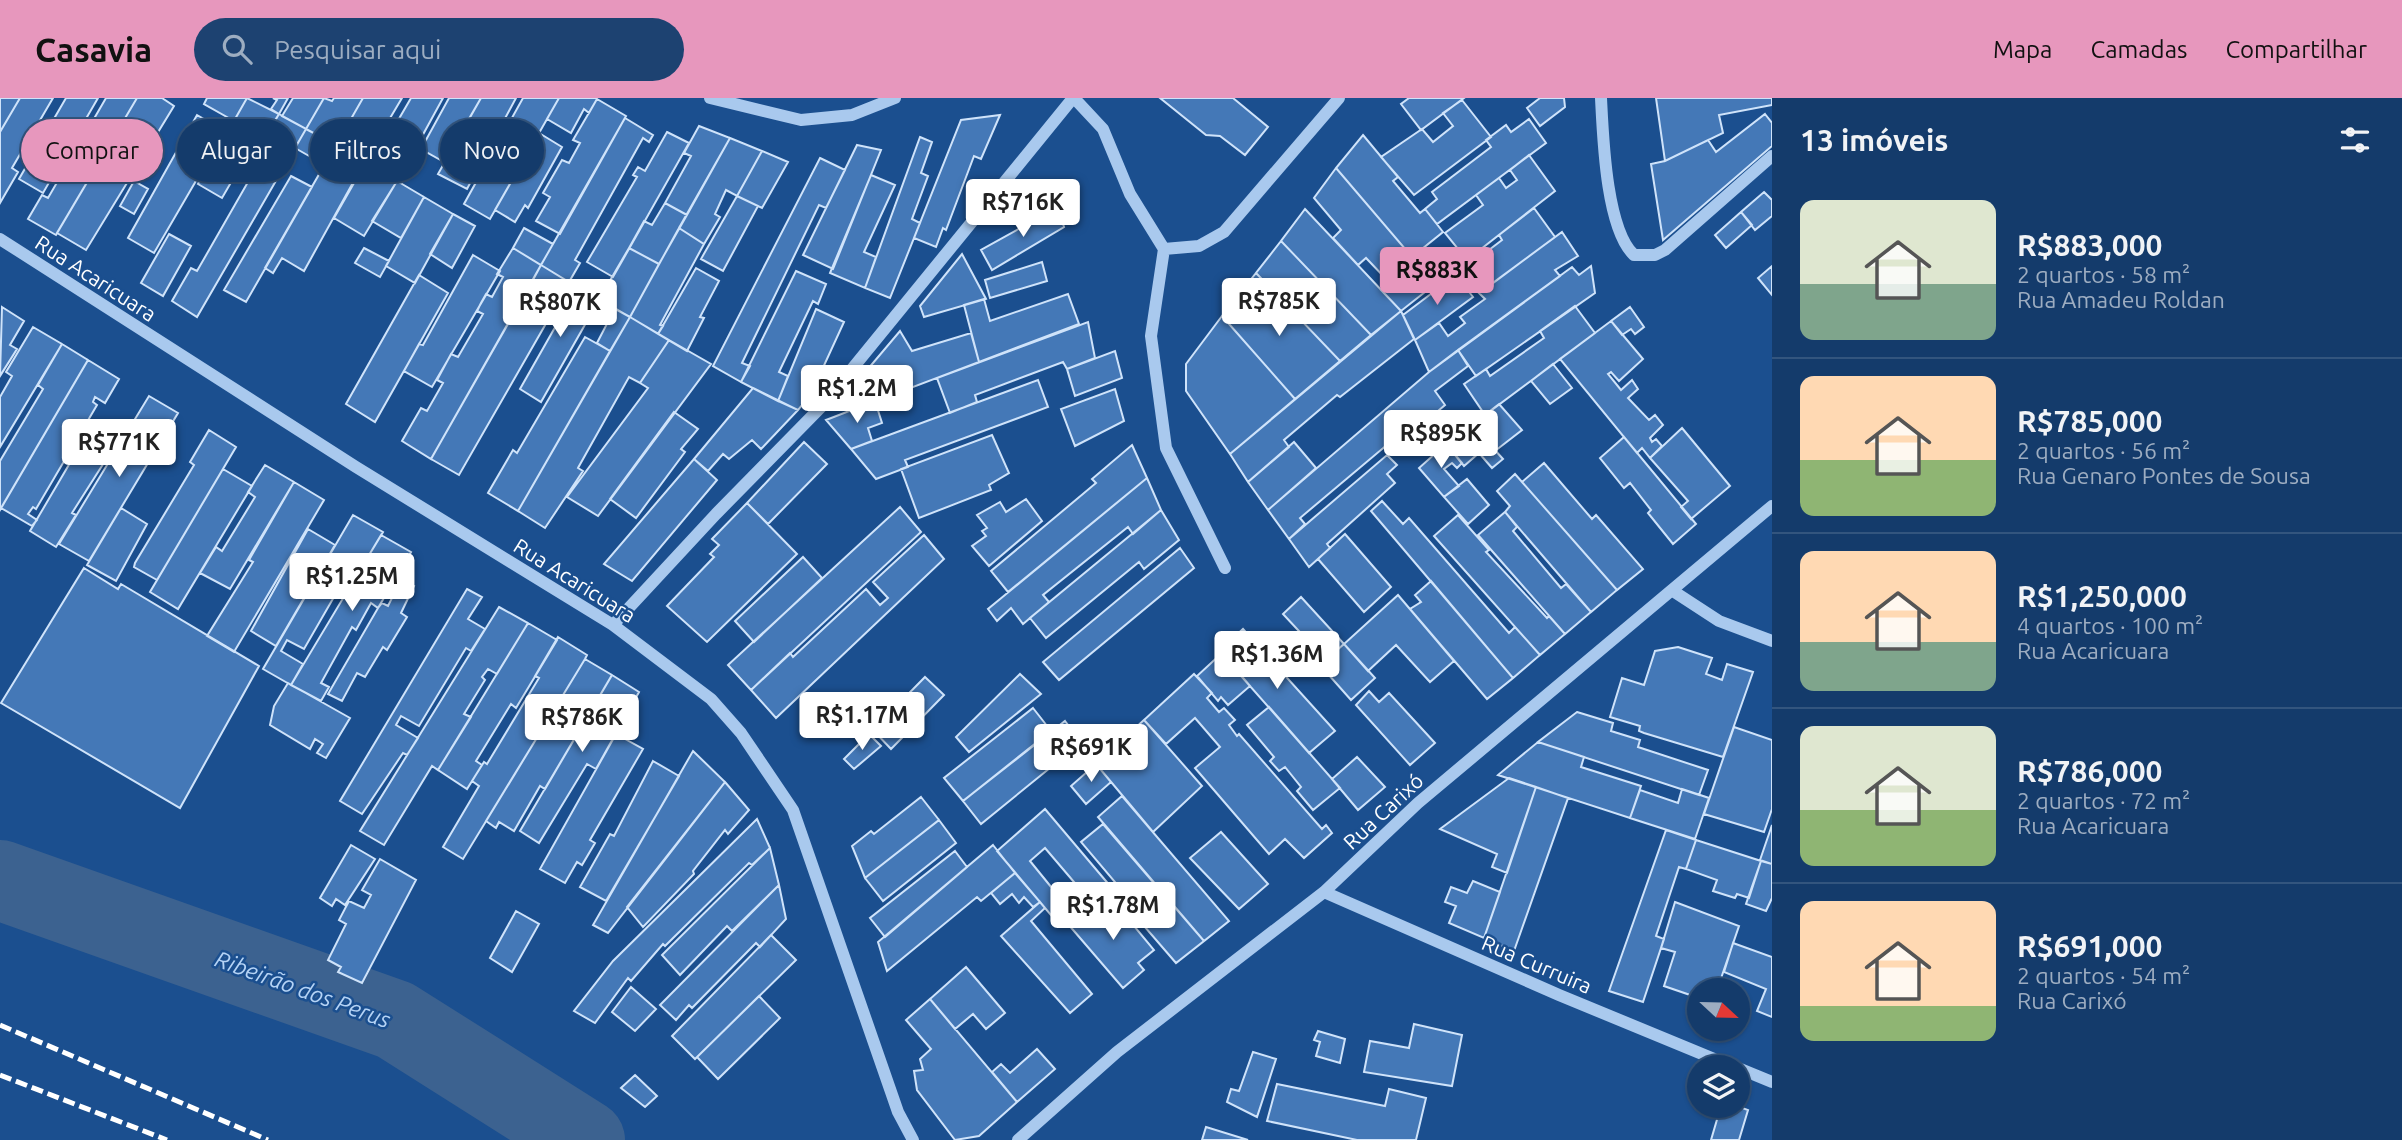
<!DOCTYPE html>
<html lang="pt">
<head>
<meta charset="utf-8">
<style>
	:root { --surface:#143b6b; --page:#1d4271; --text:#f1f3f6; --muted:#9dadc1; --line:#33557e; --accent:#e797bd }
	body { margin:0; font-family:Ubuntu,sans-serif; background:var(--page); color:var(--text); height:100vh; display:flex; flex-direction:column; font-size:26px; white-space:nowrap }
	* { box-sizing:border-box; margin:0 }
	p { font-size:23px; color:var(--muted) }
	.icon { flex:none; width:38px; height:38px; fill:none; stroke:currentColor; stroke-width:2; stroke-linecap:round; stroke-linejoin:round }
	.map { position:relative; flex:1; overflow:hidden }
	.sheet { display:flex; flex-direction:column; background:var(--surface); width:630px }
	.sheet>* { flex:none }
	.hud { position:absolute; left:21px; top:21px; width:665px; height:63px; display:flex; gap:14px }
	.needle { width:46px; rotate:112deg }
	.buttons { position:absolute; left:1687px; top:880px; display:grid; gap:14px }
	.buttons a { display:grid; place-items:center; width:63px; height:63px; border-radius:50%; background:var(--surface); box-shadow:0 2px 5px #0004,0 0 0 2px var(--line); font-size:35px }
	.price { position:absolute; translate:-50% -60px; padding:0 16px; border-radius:7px; background:#fff; color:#222; font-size:23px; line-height:46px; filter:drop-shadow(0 2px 4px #0008) }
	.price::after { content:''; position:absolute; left:50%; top:42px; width:21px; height:16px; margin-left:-10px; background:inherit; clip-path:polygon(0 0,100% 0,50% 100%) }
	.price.selected { background:var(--accent); color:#111 }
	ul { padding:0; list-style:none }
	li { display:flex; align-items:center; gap:21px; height:175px; padding:0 28px }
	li+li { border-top:2px solid var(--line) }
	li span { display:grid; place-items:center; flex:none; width:196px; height:140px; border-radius:14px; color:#555 }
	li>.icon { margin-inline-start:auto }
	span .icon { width:84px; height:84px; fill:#fffc; stroke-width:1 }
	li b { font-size:30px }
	h2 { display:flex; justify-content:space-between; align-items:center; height:84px; padding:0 28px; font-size:30px }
	.chip { padding:0 24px; border-radius:32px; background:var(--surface); box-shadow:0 2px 5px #0004,0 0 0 2px var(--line); font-size:24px; line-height:63px }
	.chip.selected { background:var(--accent); color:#111 }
	header { display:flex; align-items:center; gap:42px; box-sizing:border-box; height:98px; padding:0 35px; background:var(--accent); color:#111 }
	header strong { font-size:33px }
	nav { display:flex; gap:38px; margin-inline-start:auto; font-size:24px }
	.search { width:490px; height:63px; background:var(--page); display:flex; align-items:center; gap:18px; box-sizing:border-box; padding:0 24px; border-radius:38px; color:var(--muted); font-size:26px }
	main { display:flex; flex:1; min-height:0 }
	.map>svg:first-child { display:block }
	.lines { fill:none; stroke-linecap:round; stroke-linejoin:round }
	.river { stroke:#3c6290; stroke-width:80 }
	.building { fill:#4478b7; stroke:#cfe3fa; stroke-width:2 }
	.minor { stroke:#a9c9ee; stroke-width:12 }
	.rail { stroke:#fff; stroke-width:5; stroke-dasharray:12 5; stroke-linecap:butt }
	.labels { text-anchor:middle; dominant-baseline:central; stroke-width:5; stroke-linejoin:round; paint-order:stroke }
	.street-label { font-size:21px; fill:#fff; stroke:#1b4f8f }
	.water-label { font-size:23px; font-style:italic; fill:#b5d3f5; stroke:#1b4f8f }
</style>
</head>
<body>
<header>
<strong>Casavia</strong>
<div class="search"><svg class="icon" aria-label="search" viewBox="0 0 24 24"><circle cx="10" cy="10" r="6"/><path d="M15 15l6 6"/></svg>Pesquisar aqui</div>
<nav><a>Mapa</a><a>Camadas</a><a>Compartilhar</a></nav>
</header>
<main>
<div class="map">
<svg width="1772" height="1042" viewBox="0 0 1772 1042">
	<rect width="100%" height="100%" fill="#1b4f8f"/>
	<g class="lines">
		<path class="river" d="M0 782 395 922 585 1042"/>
	</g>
	<path class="building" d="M0 0H20L0 34Z
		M20 0H53L12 70 18 74 0 105V34Z
		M66 0H98L43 95 19 81Z
		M106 0H137L56 137 28 121 42 97 48 100Z
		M137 0H162L174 8 86 152 57 135Z
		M207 0H247L234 23 204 6Z
		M247 0 279 16 260 49 254 45 222 100 198 86Z
		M273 0H288L279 16 271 11 277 2Z
		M293 0H324L306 31 282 18Z
		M324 0 332 3 334 0H363L336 47 306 31Z
		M363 0H402L383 32 373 27 354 58 336 47Z
		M411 0H443L414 53 389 38Z
		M449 0H481L444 64 421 51Z
		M481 0H516L467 91 438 76Z
		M523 0H559L490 121 464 106Z
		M559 0H596L597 1 589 15 584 11 571 35 547 21Z
		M1160 0H1233L1268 29 1245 57 1220 38 1206 37Z
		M1409 0H1464L1421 32 1401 6Z
		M1540 0H1564L1565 9 1540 28 1527 10Z
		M1656 0H1772V7L1719 17 1723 35 1665 63Z
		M597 1 626 18 560 136 536 123 550 99 543 95 562 62 569 65 580 45 573 42Z
		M1462 2 1491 39 1414 97 1381 59 1422 31 1433 44 1453 28 1443 15Z
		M279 16 306 31 197 219 172 203 191 170 197 173 279 30 272 27Z
		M1765 16 1772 25V48L1663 142 1651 66 1665 63 1708 42 1716 54Z
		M197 17 225 33 154 155 128 140Z
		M1000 17 981 61 974 58 946 132 943 130 936 149 914 140 961 22Z
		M625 20 653 37 649 44 643 40 575 162 580 165 569 184 541 167Z
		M1529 21 1546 45 1437 126 1425 111 1437 101 1432 94 1491 49 1486 42 1506 27 1511 34Z
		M699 28 730 40 687 117 665 105 691 58 684 55Z
		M306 31 336 47 325 67 295 50Z
		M667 34 689 45 613 179 587 164 637 79 633 77 638 69 645 73Z
		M539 35 562 49 528 110 525 107 515 124 495 112Z
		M1363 37 1398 79 1393 83 1420 115 1425 111 1443 134 1412 159 1336 70Z
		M920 39 932 44 921 75 928 78 912 121 920 125 890 200 865 190Z
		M730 40 762 53 737 98 726 92 715 116 720 119 704 146 679 130Z
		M336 47 354 58 344 75 355 81 304 173 282 160 273 175 265 170Z
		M857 47 881 52 833 171 803 157Z
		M762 53 788 64 762 110 737 98Z
		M1529 57 1555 93 1467 162 1445 135 1483 107 1476 97 1499 80 1506 90 1517 82 1510 72Z
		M820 60 845 72 826 110 819 107 742 265 750 268 741 284 713 268Z
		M366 64 397 83 364 138 334 120Z
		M1336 70 1435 186 1401 213 1381 192 1389 184 1366 160 1358 167 1333 140 1341 132 1314 100Z
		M871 77 895 87 864 154 876 159 865 190 830 175Z
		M291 78 312 89 246 204 224 192Z
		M134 83 148 91 134 116 120 108Z
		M397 83 424 99 401 140 372 123Z
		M1764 94 1772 102V118L1755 132 1741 114Z
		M737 98 758 108 723 173 701 161Z
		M424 99 453 116 415 185 386 168Z
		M665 105 687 117 659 166 629 150 644 123 652 127Z
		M1058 109 1064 129 992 172 981 152Z
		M1534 110 1555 139 1485 191 1468 168 1502 142 1499 137Z
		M1305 111 1401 213 1371 237 1281 143Z
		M1741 114 1752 127 1726 150 1715 137Z
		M453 116 475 128 452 170 430 156Z
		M524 130 553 146 541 167 513 150Z
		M679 130 704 146 660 227 663 228 658 236 630 219Z
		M1562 134 1578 158 1555 172 1560 178 1429 274 1415 242 1439 225 1448 238 1465 225 1460 219 1485 201 1479 195Z
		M169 136 191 148 163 198 141 185Z
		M1281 143 1371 237 1340 263 1256 175Z
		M364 150 389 163 380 179 355 165Z
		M513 150 541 167 431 361 402 343 421 310 427 313 443 285 437 282 451 256 458 259 483 216 477 213 481 205 486 196 492 199 503 179 497 176Z
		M629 150 659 166 630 219 606 205 614 190 608 186Z
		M962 156 986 201 924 219 920 208Z
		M473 157 500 173 432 289 404 273 419 246 423 247Z
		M1042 164 1047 183 990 200 985 182Z
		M541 167 569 184 555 209 527 193Z
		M1591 168 1595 195 1476 278 1458 252 1572 169 1579 177Z
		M1772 168V197L1758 180Z
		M696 170 719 183 700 219 704 220 687 253 658 236Z
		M796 173 826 186 818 206 813 203 779 274 788 278 778 303 741 284Z
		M1256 175 1340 263 1295 301 1222 218Z
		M419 177 448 195 375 324 346 306Z
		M1456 177 1473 199 1415 242 1403 217Z
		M569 184 599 202 541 304 520 291 558 224 550 219Z
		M1068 196 1079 226 979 264 964 207 984 201 990 223Z
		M599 202 630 219 610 253 597 245 610 220 594 211Z
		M520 205 548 222 459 377 431 361Z
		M1575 208 1595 235 1485 317 1464 286 1486 271 1490 278 1544 240 1540 233Z
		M2 209 24 223 10 247 17 251 0 278Z
		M1630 209 1644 229 1635 236 1631 231 1622 237 1611 223Z
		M816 211 844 224 815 287 817 288 798 312 778 303Z
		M1401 213 1414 241 1340 299 1337 297 1284 342 1289 349 1248 384 1230 356Z
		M1222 218 1295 301 1230 356 1186 293V266Z
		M630 219 669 242 640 285 629 279 578 370 583 373 545 430 518 413Z
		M1611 223 1643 261 1619 283 1611 274 1608 276 1621 292 1632 282 1638 291 1628 300 1649 322 1655 317 1663 327 1650 340 1652 344 1656 341 1662 348 1650 360 1642 350 1637 355 1560 261Z
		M1088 224 1095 260 1067 271 1063 264 975 297 977 304 950 315 937 280Z
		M33 229 62 246 0 349V299L12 278 6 274Z
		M900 233 912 253 971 235 979 264 871 305 862 278Z
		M585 239 610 253 518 413 488 395 513 352 517 355Z
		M669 242 711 266 598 418 567 399 648 290 640 285Z
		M62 246 88 262 0 412V363L43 291 38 287Z
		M1458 252 1468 268 1435 293 1445 307 1431 319 1426 314 1300 420 1305 426 1289 441 1268 412 1429 274Z
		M1115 253 1122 280 1075 298 1067 271Z
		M88 262 119 281 105 305 95 299 93 304 97 307 36 411 33 409 28 416 37 422 32 428 1 410Z
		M1553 266 1572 290 1550 306 1531 283Z
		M1038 282 1048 309 905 362 908 369 876 381 851 351Z
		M753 290 798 312 761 351 752 342 729 361 723 356 708 373 694 361Z
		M1115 291 1124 323 1075 348 1061 311Z
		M149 298 178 315 89 463 59 446Z
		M875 303 882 325 868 330 872 343 851 351 826 322Z
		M1499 306 1522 332 1495 353 1472 327Z
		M674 314 698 331 681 351 685 354 636 420 610 401Z
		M1472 327 1503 361 1492 370 1479 355 1464 368 1446 346Z
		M1682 330 1730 388 1691 421 1681 409 1688 403 1650 360Z
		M209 332 236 349 157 482 134 469 135 465 194 367 190 364Z
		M87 336 112 352 72 415 76 417 56 449 30 433Z
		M992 337 1009 375 989 387 991 392 919 420 901 371Z
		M1624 339 1696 426 1673 446 1648 415 1651 412 1630 385 1624 390 1600 360Z
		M804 344 827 366 768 426 747 405Z
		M1294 344 1316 370 1268 412 1248 384Z
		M1446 346 1462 365 1457 370 1452 365 1444 371 1459 388 1444 399 1419 370Z
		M1132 347 1147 380 1008 494 991 473 1096 385 1092 381Z
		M1387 357 1397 367 1387 376 1395 385 1327 446 1330 450 1309 469 1289 441Z
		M694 361 717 382 632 483 604 466Z
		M1544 365 1592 421 1596 417 1643 471 1617 492 1522 384Z
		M265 367 294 384 230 491 200 475 216 449 222 453 255 399 248 394Z
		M223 371 252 388 178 511 150 494Z
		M1515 376 1617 492 1591 514 1505 414 1510 408 1497 393Z
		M1147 380 1161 412 1133 436 1128 429 1043 497 1049 504 1023 526 1011 510 997 523 988 511Z
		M1467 381 1489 407 1468 426 1444 399Z
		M294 384 324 402 234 554 207 538 253 464 249 462Z
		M1026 401 1042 423 989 468 972 448 986 438 982 433 987 430 977 417 1000 404 1006 414Z
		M1382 403 1403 426 1409 420 1509 535 1515 529 1540 557 1513 580 1371 413Z
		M747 405 797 456 707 544 667 508 714 459 710 456 719 447 712 441Z
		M900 409 921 434 751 592 728 567Z
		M121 410 147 426 116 483 87 467Z
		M1161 412 1179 442 1144 471 1139 464 1046 540 1030 520Z
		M1505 414 1517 429 1513 433 1561 490 1566 486 1591 514 1565 536 1478 437Z
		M353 417 383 434 346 495 338 492 304 551 287 542 281 553 303 566 291 587 263 571Z
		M1458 417 1489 452 1486 454 1547 520 1549 518 1565 536 1540 557 1434 438Z
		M308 431 335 447 276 548 251 533Z
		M1345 436 1391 489 1364 514 1318 461Z
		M381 437 411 454 378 510 371 505 356 532 352 529 321 585 329 589 321 603 291 587Z
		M924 437 944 461 776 620 751 592 790 555 793 559 866 491 880 507 888 500 873 484Z
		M1180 450 1194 470 1059 582 1043 564Z
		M803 459 822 480 754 544 735 523Z
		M84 470 118 491 121 486 259 568 180 710 1 605Z
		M401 482 414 488 401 515 407 519 387 552 383 549 365 579 357 575 342 603 328 596 378 510 382 505 388 508Z
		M1431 483 1513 580 1487 601 1410 511 1421 504 1415 497Z
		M467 491 482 499 468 521 485 531 471 553 466 550 419 628 401 618 396 627 418 640 407 657 403 655 362 716 340 703Z
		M1398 497 1454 563 1430 584 1396 547 1368 573 1344 546Z
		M1301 499 1344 546 1326 562 1283 516Z
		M499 509 528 525 497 576 488 571 482 579 485 582 464 616 471 619 438 672 432 668 384 747 360 733Z
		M528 525 557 542 516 610 511 606 476 663 482 667 467 691 438 672Z
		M1243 531 1335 633 1309 655 1219 553Z
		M558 539 587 557 585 561 463 761 443 749 479 688 472 683 484 664 487 666 539 580 535 578Z
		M1344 546 1375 580 1351 602 1320 567Z
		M1678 549 1712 560 1706 576 1722 582 1727 566 1753 574 1723 659 1644 635 1639 633 1640 628 1610 619 1622 580 1644 587 1655 553Z
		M1222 555 1250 588 1228 607 1221 599 1218 603 1197 578Z
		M585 561 612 577 545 691 540 688 514 733 499 724 496 730 486 723Z
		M1020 576 1041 596 969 654 956 639Z
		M1194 576 1212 595 1207 600 1219 614 1224 610 1235 622 1229 627 1237 638 1239 636 1322 731 1326 727 1332 735 1304 760 1285 741 1269 756 1195 670 1220 649 1195 620 1166 646 1144 622Z
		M612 577 639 594 596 671 587 666 539 745 520 733Z
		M925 579 944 597 891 651 873 632Z
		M288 585 350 620 326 660 317 655 323 646 315 641 310 651 270 627 274 608Z
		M1369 593 1379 604 1389 595 1435 645 1410 667 1356 607Z
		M1269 609 1340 690 1313 712 1297 693 1301 689 1285 669 1279 673 1270 663 1274 659 1247 627Z
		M1033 610 1051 633 963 703 944 680Z
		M1577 614 1613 625 1611 633 1640 642 1638 649 1708 672 1699 697 1538 644Z
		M1144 622 1202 688 1153 734 1096 666Z
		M1065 623 1072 632 1069 637 1077 648 981 726 963 703Z
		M1734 629 1772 642V711L1764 734 1704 716Z
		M616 636 643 651 590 742 595 745 582 767 577 764 565 785 540 771Z
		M869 636 881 648 854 671 844 661Z
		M1538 644 1584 659 1581 669 1641 688 1630 720 1498 677Z
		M693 653 725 684 608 835 593 827Z
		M1357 659 1385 689 1358 712 1332 681Z
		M653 663 679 678 606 803 580 789 610 736 614 738Z
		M1096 666 1111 684 1086 706 1071 688Z
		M1509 680 1536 689 1507 775 1492 769 1497 756 1440 731Z
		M725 684 749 712 728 736 725 732 693 773 694 776 643 829 627 809Z
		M1536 689 1568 700 1514 853 1484 840Z
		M1682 691 1709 700 1695 741 1630 720 1640 692 1678 705Z
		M1122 698 1229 823 1204 843 1098 719Z
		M921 699 939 722 865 780 852 748 871 733 874 736Z
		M1045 711 1116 795 1097 811 1045 750 1030 763 1069 811 1056 823 997 753Z
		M757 721 770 750 752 767 749 765 665 848 663 846 631 883 628 880 595 925 574 913 613 863Z
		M939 722 956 745 883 803 865 780Z
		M1103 726 1204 843 1176 865 1138 821 1142 816 1081 744Z
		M1772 727V766L1760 762Z
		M1666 732 1696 742 1686 771 1679 769 1656 838 1664 841 1643 904 1609 893Z
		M1221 734 1268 786 1239 811 1190 760Z
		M1696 742 1761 763 1749 800 1737 796 1735 800 1713 793 1717 782 1686 771Z
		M351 747 375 761 345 807 336 801 332 808 320 800Z
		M993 747 1015 775 981 803 977 799 887 873 878 844Z
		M770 750 779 787 732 833 727 828 680 877 662 857Z
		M955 753 967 769 885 839 870 820Z
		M380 761 416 782 362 885 338 874 341 869 328 862 346 826 339 822 349 803 364 810 371 797 362 792Z
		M1761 763 1772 766V800L1766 813 1746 806Z
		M1015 775 1040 804 1033 809 1024 799 1019 805 1012 796 1000 806 991 795Z
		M1473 783 1500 794 1484 840 1449 825 1456 808 1445 804 1451 789 1467 795Z
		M779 787 786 821 760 849 756 845 692 910 689 907 676 922 660 907Z
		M1040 804 1045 810 1031 823 1092 896 1070 915 1001 838Z
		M1675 804 1739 828 1717 892H1699V900L1664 888 1675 854 1661 850Z
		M1115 805 1154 852 1138 865 1144 872 1123 890 1068 826 1088 808 1098 820Z
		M516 813 539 826 512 874 490 860Z
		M771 837 796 862 695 961 672 938Z
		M1733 845 1772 859V919L1757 913 1766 891 1724 874Z
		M966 869 1005 915 986 931 973 916 955 931 930 901Z
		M631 889 656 911 635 933 612 914Z
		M759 898 780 920 718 981 697 959Z
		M930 901 1017 1004 979 1038 955 1042 917 992 914 973 923 972 920 961 931 951 906 922Z
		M1414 926 1462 937 1452 988 1364 974 1370 943 1409 950Z
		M1318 933 1345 941 1340 965 1316 958 1320 944 1314 942Z
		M1037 951 1055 971 1017 1004 992 974 1001 966 1010 975Z
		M1253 954 1276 961 1257 1019 1227 1004 1231 991 1239 993Z
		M635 977 657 998 645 1009 621 990Z
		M1277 986 1385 1008 1389 991 1426 1000 1416 1042H1357L1267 1023Z
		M1721 1008H1737L1748 1012 1739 1042H1711Z
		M1206 1029 1248 1042H1202Z"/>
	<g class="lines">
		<path class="minor" d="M710 0 801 22 852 17 895 0
			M1074 0 1103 31 1130 96 1164 151 1151 238 1166 350 1225 470
			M1601 0C1603 39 1606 131 1634 157H1655L1665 152 1772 58
			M0 141 356 369 613 527 711 601 741 635 793 712 898 1014 913 1042
			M1164 151 1199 148 1224 134 1339 0
			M1673 493 1719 523 1772 543
			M613 527 716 416 821 309 1073 0
			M1324 794 1559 897 1736 970
			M1738 970 1772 984
			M1018 1042 1117 954 1324 794 1418 705 1772 408"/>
		<path class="rail" d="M0 927 268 1042
			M0 977 167 1042"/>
	</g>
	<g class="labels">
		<g class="street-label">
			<text transform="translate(96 180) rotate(33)">Rua Acaricuara</text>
			<text transform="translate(575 482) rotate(32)">Rua Acaricuara</text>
			<text transform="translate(1383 713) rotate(-43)">Rua Carixó</text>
			<text transform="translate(1537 866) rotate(23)">Rua Curruira</text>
		</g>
		<g class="water-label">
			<text transform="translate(303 891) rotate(20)">Ribeirão dos Perus</text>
		</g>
	</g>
</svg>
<div class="buttons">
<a><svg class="needle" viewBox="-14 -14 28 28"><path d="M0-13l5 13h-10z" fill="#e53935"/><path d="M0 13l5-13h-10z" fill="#9dadc1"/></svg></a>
<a><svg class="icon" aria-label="layers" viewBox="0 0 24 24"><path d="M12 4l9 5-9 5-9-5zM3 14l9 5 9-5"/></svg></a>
</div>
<b class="price" style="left:1023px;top:141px">R$716K</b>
<b class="price selected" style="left:1437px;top:209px">R$883K</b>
<b class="price" style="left:1279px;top:240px">R$785K</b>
<b class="price" style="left:560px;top:241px">R$807K</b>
<b class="price" style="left:857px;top:327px">R$1.2M</b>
<b class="price" style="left:1441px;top:372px">R$895K</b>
<b class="price" style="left:119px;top:381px">R$771K</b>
<b class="price" style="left:352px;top:515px">R$1.25M</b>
<b class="price" style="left:1277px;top:593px">R$1.36M</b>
<b class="price" style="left:862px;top:654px">R$1.17M</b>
<b class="price" style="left:582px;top:656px">R$786K</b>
<b class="price" style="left:1091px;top:686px">R$691K</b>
<b class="price" style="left:1113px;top:844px">R$1.78M</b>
<div class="hud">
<a class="chip selected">Comprar</a>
<a class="chip">Alugar</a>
<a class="chip">Filtros</a>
<a class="chip">Novo</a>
</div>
</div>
<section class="sheet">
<h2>13 imóveis<svg class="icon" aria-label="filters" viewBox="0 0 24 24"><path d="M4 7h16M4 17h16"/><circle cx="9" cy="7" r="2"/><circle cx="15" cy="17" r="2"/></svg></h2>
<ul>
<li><span style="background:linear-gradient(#dfe7d0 60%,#7fa58c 0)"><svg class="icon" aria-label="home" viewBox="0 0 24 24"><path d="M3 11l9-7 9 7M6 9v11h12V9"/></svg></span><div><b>R$883,000</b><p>2 quartos · 58 m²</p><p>Rua Amadeu Roldan</p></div></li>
<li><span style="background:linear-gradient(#ffd9b3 60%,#8fb573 0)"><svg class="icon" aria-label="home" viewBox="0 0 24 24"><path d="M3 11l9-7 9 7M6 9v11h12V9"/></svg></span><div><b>R$785,000</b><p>2 quartos · 56 m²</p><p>Rua Genaro Pontes de Sousa</p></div></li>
<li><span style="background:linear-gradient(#ffd9b3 65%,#7fa58c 0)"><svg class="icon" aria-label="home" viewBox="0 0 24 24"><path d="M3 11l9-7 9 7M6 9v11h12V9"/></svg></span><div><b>R$1,250,000</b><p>4 quartos · 100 m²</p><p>Rua Acaricuara</p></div></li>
<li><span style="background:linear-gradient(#dfe7d0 60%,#8fb573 0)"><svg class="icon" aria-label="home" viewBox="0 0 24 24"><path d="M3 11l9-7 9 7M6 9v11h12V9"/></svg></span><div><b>R$786,000</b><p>2 quartos · 72 m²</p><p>Rua Acaricuara</p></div></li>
<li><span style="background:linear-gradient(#ffd9b3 75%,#8fb573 0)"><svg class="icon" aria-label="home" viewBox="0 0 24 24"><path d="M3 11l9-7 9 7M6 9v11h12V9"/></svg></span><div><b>R$691,000</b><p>2 quartos · 54 m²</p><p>Rua Carixó</p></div></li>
</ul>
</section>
</main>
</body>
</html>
